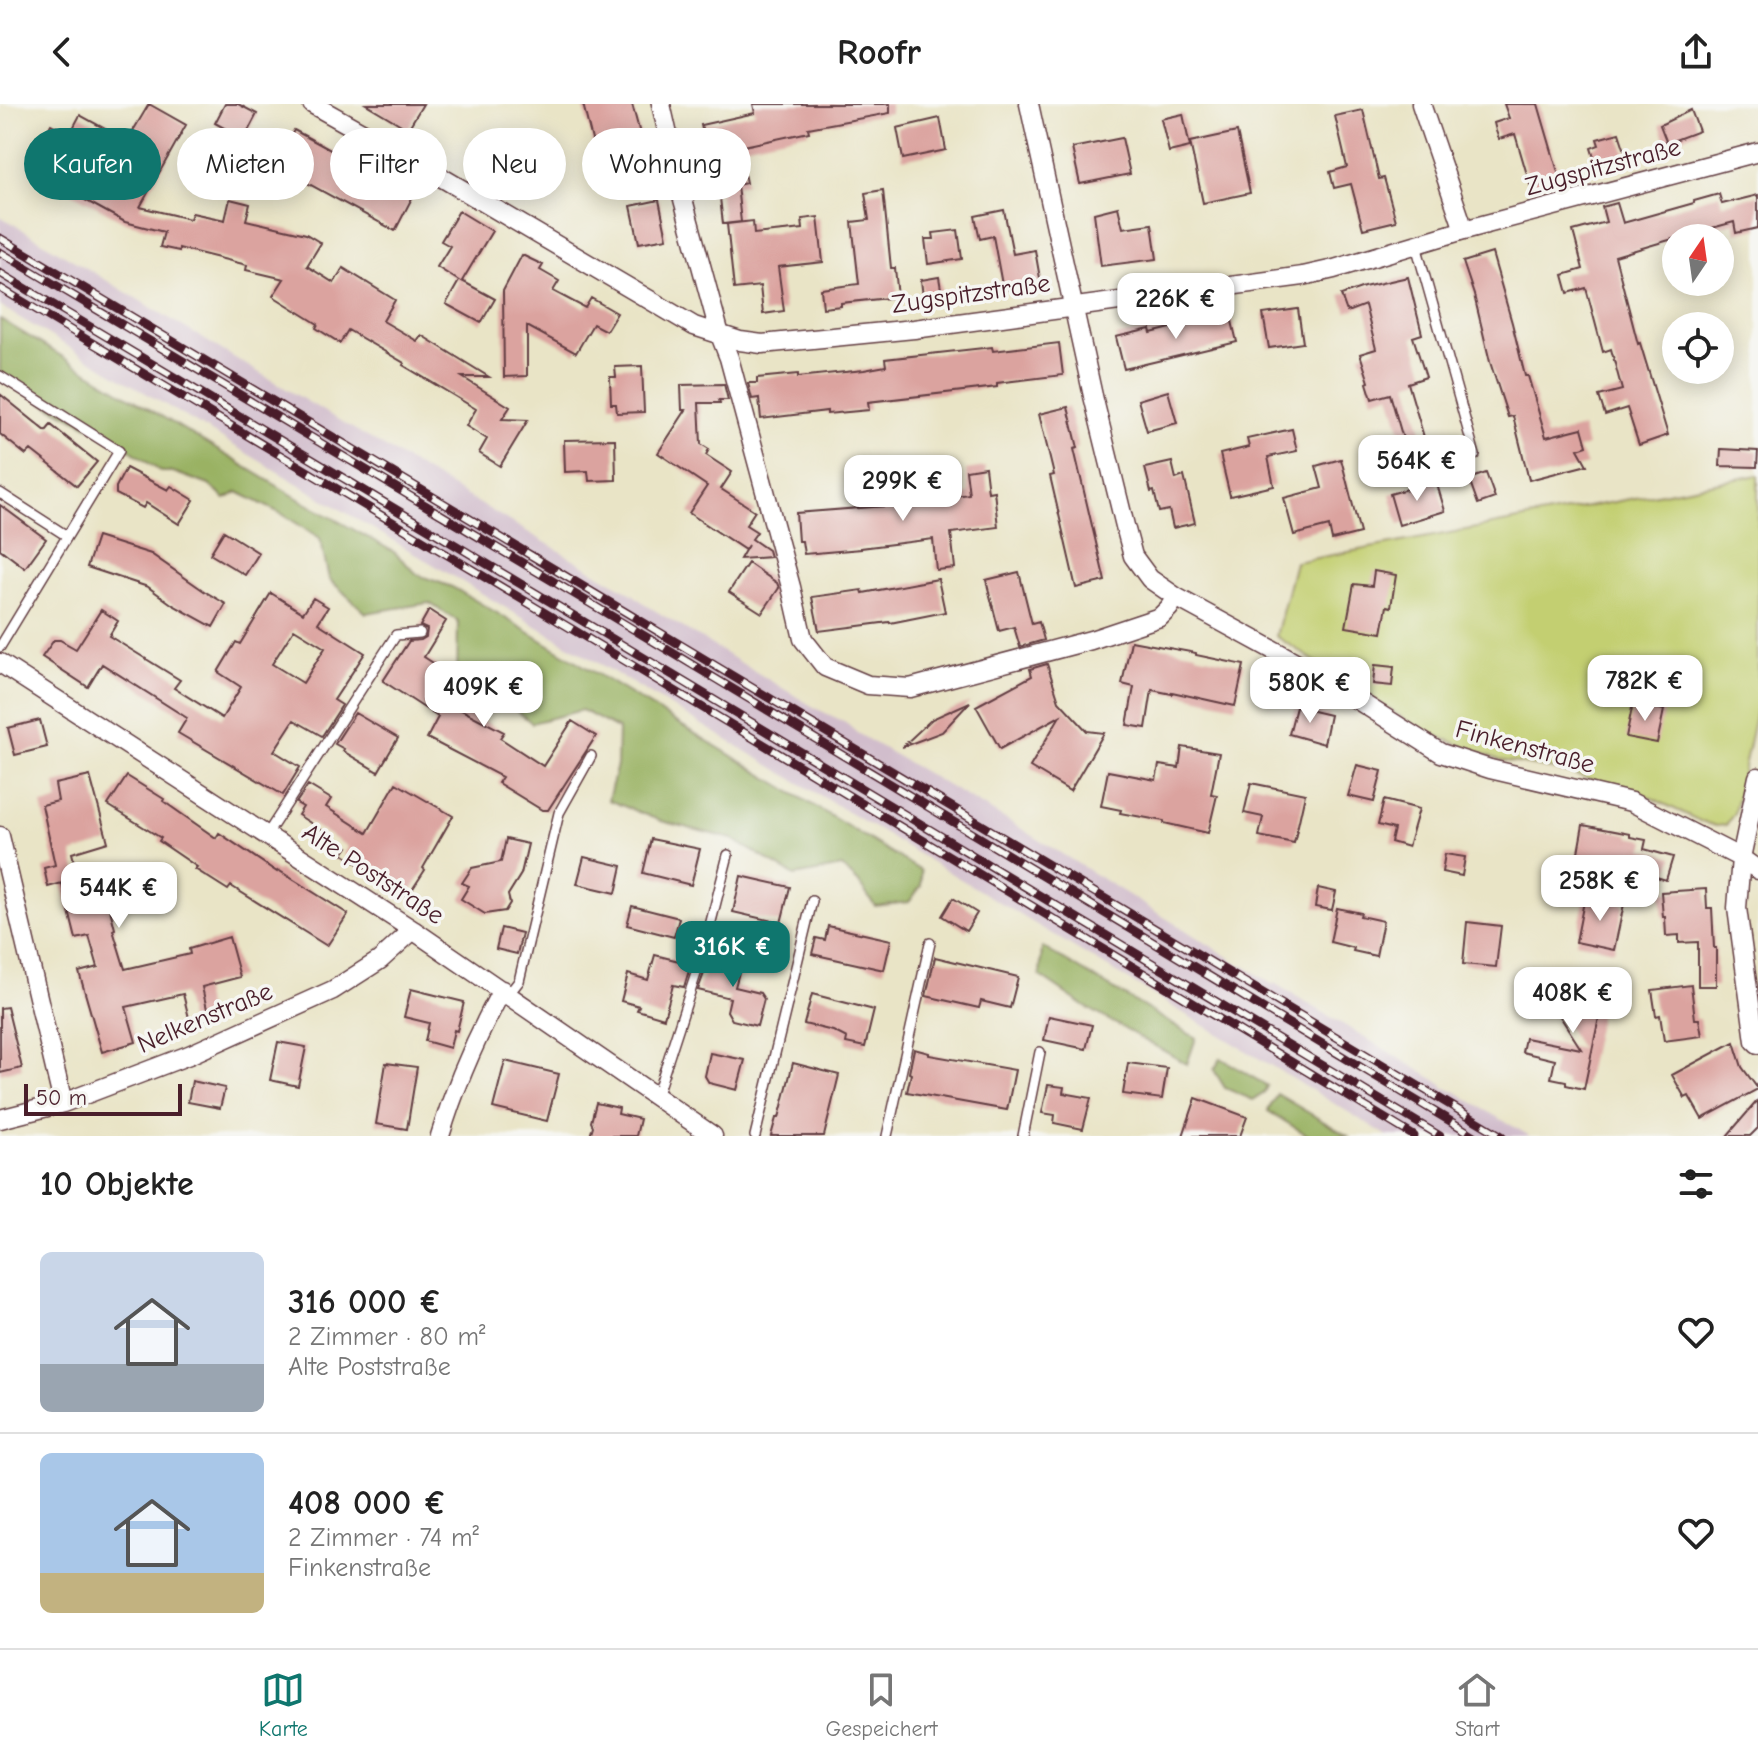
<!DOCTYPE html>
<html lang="de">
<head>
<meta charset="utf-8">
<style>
	:root { --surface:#fff; --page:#f6f6f6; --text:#222; --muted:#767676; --line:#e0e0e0; --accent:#0f766e }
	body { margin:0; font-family:"Comic Neue",sans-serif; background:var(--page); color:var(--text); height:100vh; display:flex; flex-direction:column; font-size:30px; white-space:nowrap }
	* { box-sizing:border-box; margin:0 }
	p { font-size:26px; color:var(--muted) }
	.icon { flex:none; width:44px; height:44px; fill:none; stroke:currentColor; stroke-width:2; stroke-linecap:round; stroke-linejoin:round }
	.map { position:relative; height:1032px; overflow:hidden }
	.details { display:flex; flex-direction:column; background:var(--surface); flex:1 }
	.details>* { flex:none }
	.hud { position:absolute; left:24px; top:24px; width:800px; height:72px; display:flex; gap:16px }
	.needle { width:52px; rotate:13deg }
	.tools { position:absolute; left:1662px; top:120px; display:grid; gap:16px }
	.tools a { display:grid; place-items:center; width:72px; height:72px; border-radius:50%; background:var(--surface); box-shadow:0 4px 20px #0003; font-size:40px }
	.scale { position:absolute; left:24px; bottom:20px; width:158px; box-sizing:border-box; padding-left:8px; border:4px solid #4a1f2b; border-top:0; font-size:22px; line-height:28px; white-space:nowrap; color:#4a1f2b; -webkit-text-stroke:6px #f6f6f2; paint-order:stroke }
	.price { position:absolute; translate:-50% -68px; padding:0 18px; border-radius:16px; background:#fff; color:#222; font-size:26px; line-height:52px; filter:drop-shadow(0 2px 4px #0008) }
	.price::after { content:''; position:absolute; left:50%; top:48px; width:24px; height:18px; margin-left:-12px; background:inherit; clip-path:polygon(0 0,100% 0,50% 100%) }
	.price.on { background:var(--accent); color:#fff }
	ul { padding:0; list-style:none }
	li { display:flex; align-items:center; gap:24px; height:200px; padding:0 40px }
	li+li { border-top:2px solid var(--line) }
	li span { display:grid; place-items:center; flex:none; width:224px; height:160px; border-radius:12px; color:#555 }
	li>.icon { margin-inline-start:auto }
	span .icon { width:96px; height:96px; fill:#fffc; stroke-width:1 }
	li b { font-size:34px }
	h2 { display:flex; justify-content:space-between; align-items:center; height:96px; padding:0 40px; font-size:34px }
	.pill { padding:0 28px; border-radius:36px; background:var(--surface); box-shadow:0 4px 20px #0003; font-size:28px; line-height:72px }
	.pill.on { background:var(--accent); color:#fff }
	header { display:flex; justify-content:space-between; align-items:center; height:104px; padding:0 40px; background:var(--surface); font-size:36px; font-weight:800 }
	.dock { display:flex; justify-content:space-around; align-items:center; height:112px; border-top:2px solid var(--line); background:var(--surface); font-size:22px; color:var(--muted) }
	.dock a { display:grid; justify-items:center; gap:4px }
	.dock .on { color:var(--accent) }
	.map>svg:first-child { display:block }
	.industrial { fill:#d1bdcc }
	.green { fill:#c3cf71; stroke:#86774e; stroke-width:2 }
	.forest { fill:#9ab263; stroke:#726847; stroke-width:2 }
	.building { fill:#dba39f; fill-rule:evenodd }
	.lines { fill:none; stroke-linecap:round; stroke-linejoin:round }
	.lane-casing { stroke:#623d42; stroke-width:12 }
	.street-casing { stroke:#623d42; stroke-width:21 }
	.lane { stroke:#fff; stroke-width:9 }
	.street { stroke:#fff; stroke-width:18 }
	.rail-casing { stroke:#4a1f2b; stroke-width:9 }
	.rail { stroke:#f6f6f2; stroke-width:6; stroke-dasharray:18; stroke-linecap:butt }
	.labels { text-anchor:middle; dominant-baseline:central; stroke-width:7; stroke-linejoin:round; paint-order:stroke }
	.street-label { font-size:26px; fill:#4a1f2b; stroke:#f6f6f2 }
</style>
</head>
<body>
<header><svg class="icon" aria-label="back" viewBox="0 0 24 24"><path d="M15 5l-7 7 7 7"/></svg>Roofr<svg class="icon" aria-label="share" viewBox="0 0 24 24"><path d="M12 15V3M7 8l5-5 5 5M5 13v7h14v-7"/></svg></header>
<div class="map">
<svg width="1758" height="1032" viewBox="0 0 1758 1032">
	<rect width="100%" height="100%" fill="#f6f6f2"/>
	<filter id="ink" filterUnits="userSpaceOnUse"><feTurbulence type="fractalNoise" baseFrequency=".0125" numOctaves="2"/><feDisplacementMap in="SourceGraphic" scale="16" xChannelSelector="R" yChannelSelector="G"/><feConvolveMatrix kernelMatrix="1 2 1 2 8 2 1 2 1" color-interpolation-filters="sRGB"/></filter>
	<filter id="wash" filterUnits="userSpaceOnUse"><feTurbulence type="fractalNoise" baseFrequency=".006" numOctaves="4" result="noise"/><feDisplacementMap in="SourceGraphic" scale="32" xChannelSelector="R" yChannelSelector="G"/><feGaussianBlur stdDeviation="1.8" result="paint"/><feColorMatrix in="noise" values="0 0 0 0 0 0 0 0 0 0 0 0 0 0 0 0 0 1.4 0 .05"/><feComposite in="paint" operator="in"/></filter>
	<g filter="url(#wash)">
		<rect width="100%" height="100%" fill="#e9e4c6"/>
		<path class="industrial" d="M0 112 298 292 634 491 646 501 817 605 845 618 857 629 1012 719 1232 855V857L1246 863 1273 881 1274 879 1444 981 1443 983 1457 988 1485 1006 1530 1032H1388L987 791 0 202Z"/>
		<path class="green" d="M1758 371V598L1734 709 1726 721 1716 722 1702 718 1637 687 1551 665 1500 656 1421 626 1276 532 1295 458Z"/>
		<path class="forest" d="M0 215 304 398 394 448 418 471 452 483 497 509 921 767V782L909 798 875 802 858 778 842 763 795 772 732 735 661 717 608 696 617 661 618 625 582 606 532 619 498 592 457 578 458 517 429 499 366 509 329 475 320 434 282 410 238 388 225 395 209 381 173 368H161L115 335 49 302 0 273Z
			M1042 843 1196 934 1187 960 1084 902 1040 872Z
			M1221 954 1267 982 1263 990 1253 996 1225 984 1214 966Z
			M1277 990 1348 1032H1309L1268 1007Z"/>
		<g id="blocks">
			<path class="building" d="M149 0 186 21 140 103 190 115 192 109 225 116 230 95 250 100 246 116 306 130 321 139 307 162 334 179 343 164 395 196 383 217 417 237 421 231 489 273H462L510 303 502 315 528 316 500 362 479 349 487 335 466 322 476 305 403 261 404 259 348 226 340 239 316 224 318 220 273 192 284 175 246 166 247 161 179 144V147L160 143 164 128 125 118 54 79 64 61 37 46 51 20 70 30 80 11 127 37Z
				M225 0H238L257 10 244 35 215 19Z
				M366 0H423L408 25Z
				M583 0H632L643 41 596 52Z
				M753 0H890V9L808 24 809 28 739 43 746 79 737 81 741 118 723 120 719 85 716 86 701 21 755 9Z
				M1504 0H1538L1560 75 1531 84 1515 30 1499 35 1496 27 1494 19 1509 14Z
				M1363 6 1379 75 1384 74 1396 117 1363 125 1351 80 1334 84 1330 68 1347 63 1335 12Z
				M1691 6 1699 27 1667 39 1660 21Z
				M1183 10 1190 43 1169 48 1161 15Z
				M940 14 946 46 903 55 897 24Z
				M294 26 347 55 345 59 412 94 395 127 285 67 293 54 282 48Z
				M1237 28 1250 89 1203 99 1190 38Z
				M1619 29 1626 50 1596 60 1591 44 1599 41 1597 35Z
				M532 34 545 63 518 75 513 62 506 65 498 49Z
				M1122 34 1130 70 1080 80 1072 44Z
				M883 86 891 164H895L898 193 841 199V202L823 204 821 185 859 180 852 118 869 116 865 89Z
				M1719 90 1722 100 1758 91V124L1736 129 1734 118 1701 127 1703 134H1676L1615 152 1638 240 1640 239 1668 331 1639 341 1627 304 1605 311 1599 292 1622 286 1611 245 1603 248 1586 184 1568 189 1563 171 1583 165 1573 127 1606 118 1602 103 1617 99 1623 119 1694 99V97Z
				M659 96 667 134 639 139 631 102Z
				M1118 103 1123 124 1152 120 1157 155 1101 162 1094 109Z
				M1004 106 1013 150 1035 146 1041 180 1003 186 993 132 980 135 975 112Z
				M459 107 492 127 462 177 495 195 481 219 446 200 459 177 437 163 450 142 441 137Z
				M818 113 823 158 778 163 784 207 763 210 760 182 734 185 727 120 753 117 754 130 803 125 802 115Z
				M958 126 962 155 928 160 925 135H934L933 129Z
				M1492 149 1512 219 1525 272H1528L1546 333 1582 324 1587 342 1578 345 1587 361 1529 376 1513 312 1508 313 1490 258 1474 191 1463 158Z
				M522 151 543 161 540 166 559 177 553 187 585 204 591 194 617 209 606 227 593 220 576 249 527 222V272L504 273 503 187Z
				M939 173 942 191 923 193 921 176Z
				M1408 173 1422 230 1413 233 1426 273 1408 279 1426 340 1406 345 1390 290 1372 295 1367 279 1369 278 1360 250 1376 245 1365 201 1347 208 1341 191 1364 183Z
				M1298 205 1303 239 1269 244 1263 210Z
				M1230 209 1237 238 1124 265 1116 233 1150 225 1151 229Z
				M1059 239 1063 271 997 279V283L868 298 869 306 827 310V307L761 315 759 294 752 295 748 279H757V274L798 270V273L864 266 886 262 885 255 992 243 993 247Z
				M642 262 644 308 617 309 616 300H611L610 273H616L615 263Z
				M724 280 728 296H719L720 299H699L701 340 709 345 706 351 732 368 721 385 755 407 746 421 757 428 752 435 768 446 770 453 740 455 748 441 745 446 689 409 707 382 658 349 686 306H682L681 281Z
				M1168 287 1177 319 1147 327 1138 296Z
				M0 290 46 327 51 321 97 358 77 382 31 346 26 351 0 330Z
				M1068 303 1078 344 1074 345 1105 477 1076 484 1050 372 1054 371 1039 310Z
				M1292 325 1297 347 1268 353 1274 382 1230 392 1220 350 1249 343 1247 335Z
				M615 335 616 376 589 377 588 367 565 368 564 336Z
				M1721 345 1758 347 1757 363 1720 362Z
				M1341 355 1360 429 1332 436 1329 422 1294 431 1284 394 1322 384 1316 362Z
				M1172 358 1176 375 1184 372 1195 419 1173 424 1169 406 1159 408 1154 387 1151 388 1145 364Z
				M985 363 988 388 994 387 998 423 951 429 955 464 936 466 933 435 861 444V445L804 450 802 437H798L796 409 885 402 884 399 923 395V397L969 390 966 366Z
				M126 364 168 386 171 382 194 396 179 420 146 399 143 404 116 390V383Z
				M1486 369 1495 394 1478 400 1469 375Z
				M1436 377 1445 407 1399 421 1390 390Z
				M0 401 46 435 25 464 0 445Z
				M224 427 259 449 245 471 210 450Z
				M97 433 151 450 204 487 226 500 213 523 173 501 148 483 87 463Z
				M748 459 777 479 779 484 762 509 729 488Z
				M1374 467 1396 471 1391 503 1387 502 1382 529 1346 523 1354 480 1372 482Z
				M1019 468 1032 520 1039 518 1044 536 1020 543 1014 523 999 527 986 476Z
				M938 475 945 508 890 519V518L819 527 812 493 862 486 863 489Z
				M271 489 303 509 313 494 328 503 318 519 365 549 334 596 342 601 322 632 294 616 274 647 300 663 283 691 178 629 187 614 102 560 88 583 42 553 54 536H60L76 545 101 506 118 517 109 532 180 576 174 584 222 614 241 583 218 568 236 538 240 540ZM294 525 325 544 303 579 272 560Z
				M429 506 446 517 424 553 444 566 429 589 504 628 500 634 543 662 572 617 596 632 548 706H542L498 679 502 673 427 634 438 613 383 577 409 537 421 536 426 533 427 525 420 522Z
				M1131 537 1196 549V551L1244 561 1235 602 1172 588V590L1152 586 1146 624 1127 621 1134 583 1122 580Z
				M1047 560 1059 597 1087 627 1104 629 1070 687 1030 663 1060 612 1000 645 976 602 1032 572 1030 565Z
				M1375 561 1394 563 1392 582 1373 580Z
				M970 598 942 628 902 643 932 615Z
				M1633 599 1664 606 1657 639 1626 633Z
				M1296 603 1330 611 1324 640 1289 630Z
				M355 609 398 634 378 668 343 647 344 645 335 640Z
				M40 616 47 643 15 651 8 624Z
				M1182 643 1219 649 1211 690 1217 691 1208 729 1164 719V717L1120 709 1121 706 1101 702 1108 667 1156 676 1159 661 1179 664Z
				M1357 661 1382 667 1374 698 1348 692Z
				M90 672 108 738 72 749 80 780 102 774 115 825 113 826 125 865 190 850 189 845 229 833 240 873 202 883 209 914 190 918 183 890 126 903 136 938 102 948 79 868 98 863 89 832 76 835 62 779 48 783 44 764 55 761 42 701 58 697 55 680Z
				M127 672 164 695 163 697 216 734 219 729 277 768 278 766 348 810 327 842 231 782 228 786 195 765 197 763 159 737 161 734 108 701Z
				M396 679 453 712 423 764 425 766 408 792 375 771 376 766 373 770 343 750 348 743 298 711 303 703 296 699 308 681 331 695 326 703 367 729Z
				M1251 679 1305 690 1294 739 1259 732 1263 713 1244 709Z
				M1384 696 1419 705 1408 743 1391 738 1394 725 1378 721Z
				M1583 721 1630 730V733L1646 736 1644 745 1673 753 1666 776 1640 768V767L1577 754Z
				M506 735 528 740 521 770 508 791 510 799 505 807 485 810 461 795 469 782 462 779 472 764 501 758Z
				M651 735 700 745 691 781 643 769Z
				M1445 750 1465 753 1462 772 1442 768Z
				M584 753 622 762 616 789 577 780Z
				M741 772 790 783 781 819 733 808Z
				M1318 784 1336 788 1332 806 1315 803Z
				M1706 785 1707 804H1712L1714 844H1716V882H1698V838L1679 839V831L1666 832 1665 813H1663L1661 788Z
				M1585 792 1624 800 1614 846 1576 838Z
				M953 794 977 809 966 827 942 812Z
				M632 802 679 814 674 833 627 821Z
				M1337 804 1361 809 1360 812 1383 817 1376 852 1353 847 1354 844 1330 838Z
				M1467 818 1501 822 1496 863 1463 860Z
				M828 822 891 836 884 866 812 850 816 834 825 836Z
				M501 824 522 829 517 850 496 845Z
				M723 845 744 850 735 883 760 889 764 895 757 922 732 916 727 907 730 894 698 886 707 861 719 864Z
				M655 851 691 860 684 883 673 881 664 914 637 906 639 902 621 897 628 870 648 876Z
				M935 853 1018 873 1010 904 981 897 979 904 926 892Z
				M1572 878 1605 885 1584 985 1566 981V977L1551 974 1555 956 1522 948 1525 934 1581 945 1556 906 1558 893 1568 895Z
				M1691 881 1695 915H1699L1702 932 1664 937 1660 911 1656 912 1652 886Z
				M411 885 464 898 457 927 454 926 450 944 425 937 429 919 404 913Z
				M812 890 874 906 865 943 846 939 847 934 833 927 804 920Z
				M7 903 22 964 0 969V904Z
				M1049 912 1092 921 1086 945 1044 936Z
				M278 938 306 943 298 982 270 976Z
				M1734 938 1742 963 1758 985 1702 1015 1689 992 1685 994 1672 971Z
				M914 945 929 949V951L1015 966 1007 1006 907 988 911 970 909 969Z
				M710 949 745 956 737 986 709 979 705 972Z
				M505 957 559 970 547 1017 493 1004Z
				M386 959 417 963 407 1025 376 1020Z
				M793 959 839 971 824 1032H771L776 1014H779Z
				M1128 959 1167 964 1162 995 1123 990Z
				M192 977 225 984 220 1004 188 998Z
				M1048 981 1064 983 1063 989 1091 994 1083 1025 1054 1019 1055 1011 1042 1009Z
				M1196 994 1247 1013 1240 1032H1183Z
				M1758 996V1024L1750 1032H1727Z
				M596 999 619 1004 618 1010 640 1015 636 1032H590L593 1022 591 1018Z"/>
		</g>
	</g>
	<g filter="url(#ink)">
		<use href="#blocks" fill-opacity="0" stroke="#623d42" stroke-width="2"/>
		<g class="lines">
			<defs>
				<path id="lane" d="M1416 141 1475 351
					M0 272 119 347 0 543
					M0 389 67 432
					M266 732 396 531 420 529
					M508 891 519 877 559 709 591 652
					M656 993 704 845 728 751
					M755 1032 812 797
					M887 1032 930 839
					M1023 1032 1040 948"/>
				<path id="street" d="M312 0 417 59 694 222 740 237 762 240 914 225 1303 172 1334 165 1464 126 1758 48
					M661 0 681 88 720 231 729 254 791 483 803 535 825 563 868 581 910 584 1091 536 1160 513 1169 504 1176 493
					M1029 0 1093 292 1125 422 1133 452 1150 475 1176 493 1310 566 1441 649 1490 665 1631 698 1741 754 1758 766
					M1421 0 1464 126
					M0 559 413 826 713 1032
					M1758 673 1741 754 1737 804 1755 937 1758 940
					M0 732 63 999
					M0 1015 63 999 189 951 333 886 380 856 413 826
					M440 1032C455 982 477 932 502 886"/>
			</defs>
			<use href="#lane" class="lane-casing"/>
			<use href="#street" class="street-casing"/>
			<use href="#lane" class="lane"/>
			<use href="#street" class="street"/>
			<defs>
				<path id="rail" d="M0 134 1502 1032
					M0 148 603 507 1475 1032
					M0 169 596 525 1440 1032
					M0 184 592 537 1414 1032"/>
			</defs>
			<use href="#rail" class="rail-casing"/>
			<use href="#rail" class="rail"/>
		</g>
	</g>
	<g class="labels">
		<g class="street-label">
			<text transform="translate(1603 63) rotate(-15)">Zugspitzstraße</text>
			<text transform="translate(971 190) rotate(-8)">Zugspitzstraße</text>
			<text transform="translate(1525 643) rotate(15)">Finkenstraße</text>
			<text transform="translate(373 770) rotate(33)">Alte Poststraße</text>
			<text transform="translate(205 914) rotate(-23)">Nelkenstraße</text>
		</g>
	</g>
</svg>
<div class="tools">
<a><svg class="needle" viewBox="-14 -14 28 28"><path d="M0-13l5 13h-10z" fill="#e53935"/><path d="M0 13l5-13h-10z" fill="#767676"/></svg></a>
<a><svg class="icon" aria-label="locate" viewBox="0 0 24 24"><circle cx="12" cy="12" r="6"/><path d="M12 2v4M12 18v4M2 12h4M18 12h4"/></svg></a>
</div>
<div class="scale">50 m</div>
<b class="price" style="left:1176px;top:237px">226K €</b>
<b class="price" style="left:1417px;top:399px">564K €</b>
<b class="price" style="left:903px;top:419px">299K €</b>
<b class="price" style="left:1645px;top:619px">782K €</b>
<b class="price" style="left:1310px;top:621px">580K €</b>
<b class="price" style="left:484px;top:625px">409K €</b>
<b class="price" style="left:1600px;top:819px">258K €</b>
<b class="price" style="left:119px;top:826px">544K €</b>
<b class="price on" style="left:733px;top:885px">316K €</b>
<b class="price" style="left:1573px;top:931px">408K €</b>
<div class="hud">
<a class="pill on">Kaufen</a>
<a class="pill">Mieten</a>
<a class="pill">Filter</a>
<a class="pill">Neu</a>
<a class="pill">Wohnung</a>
</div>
</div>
<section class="details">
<h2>10 Objekte<svg class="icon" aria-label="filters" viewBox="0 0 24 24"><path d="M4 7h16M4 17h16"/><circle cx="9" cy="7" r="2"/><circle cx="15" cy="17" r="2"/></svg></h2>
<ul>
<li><span style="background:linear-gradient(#c9d6e8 70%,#9aa5b1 0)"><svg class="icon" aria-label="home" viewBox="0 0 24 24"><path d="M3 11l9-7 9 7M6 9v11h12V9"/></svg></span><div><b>316 000 €</b><p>2 Zimmer · 80 m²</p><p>Alte Poststraße</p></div><svg class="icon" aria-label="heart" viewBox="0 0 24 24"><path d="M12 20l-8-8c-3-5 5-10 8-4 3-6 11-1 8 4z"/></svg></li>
<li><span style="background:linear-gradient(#a9c7e8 75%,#c2b280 0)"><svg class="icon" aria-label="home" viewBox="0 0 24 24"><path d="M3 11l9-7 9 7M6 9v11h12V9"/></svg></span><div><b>408 000 €</b><p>2 Zimmer · 74 m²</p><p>Finkenstraße</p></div><svg class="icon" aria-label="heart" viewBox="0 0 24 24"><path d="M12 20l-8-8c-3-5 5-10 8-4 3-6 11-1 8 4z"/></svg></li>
</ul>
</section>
<nav class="dock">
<a class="on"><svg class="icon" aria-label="map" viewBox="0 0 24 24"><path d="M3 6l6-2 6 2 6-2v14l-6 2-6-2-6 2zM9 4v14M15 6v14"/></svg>Karte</a>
<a><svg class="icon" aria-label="saved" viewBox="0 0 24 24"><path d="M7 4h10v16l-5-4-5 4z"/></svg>Gespeichert</a>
<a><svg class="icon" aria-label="home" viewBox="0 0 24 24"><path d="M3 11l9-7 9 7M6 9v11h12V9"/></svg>Start</a>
</nav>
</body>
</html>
